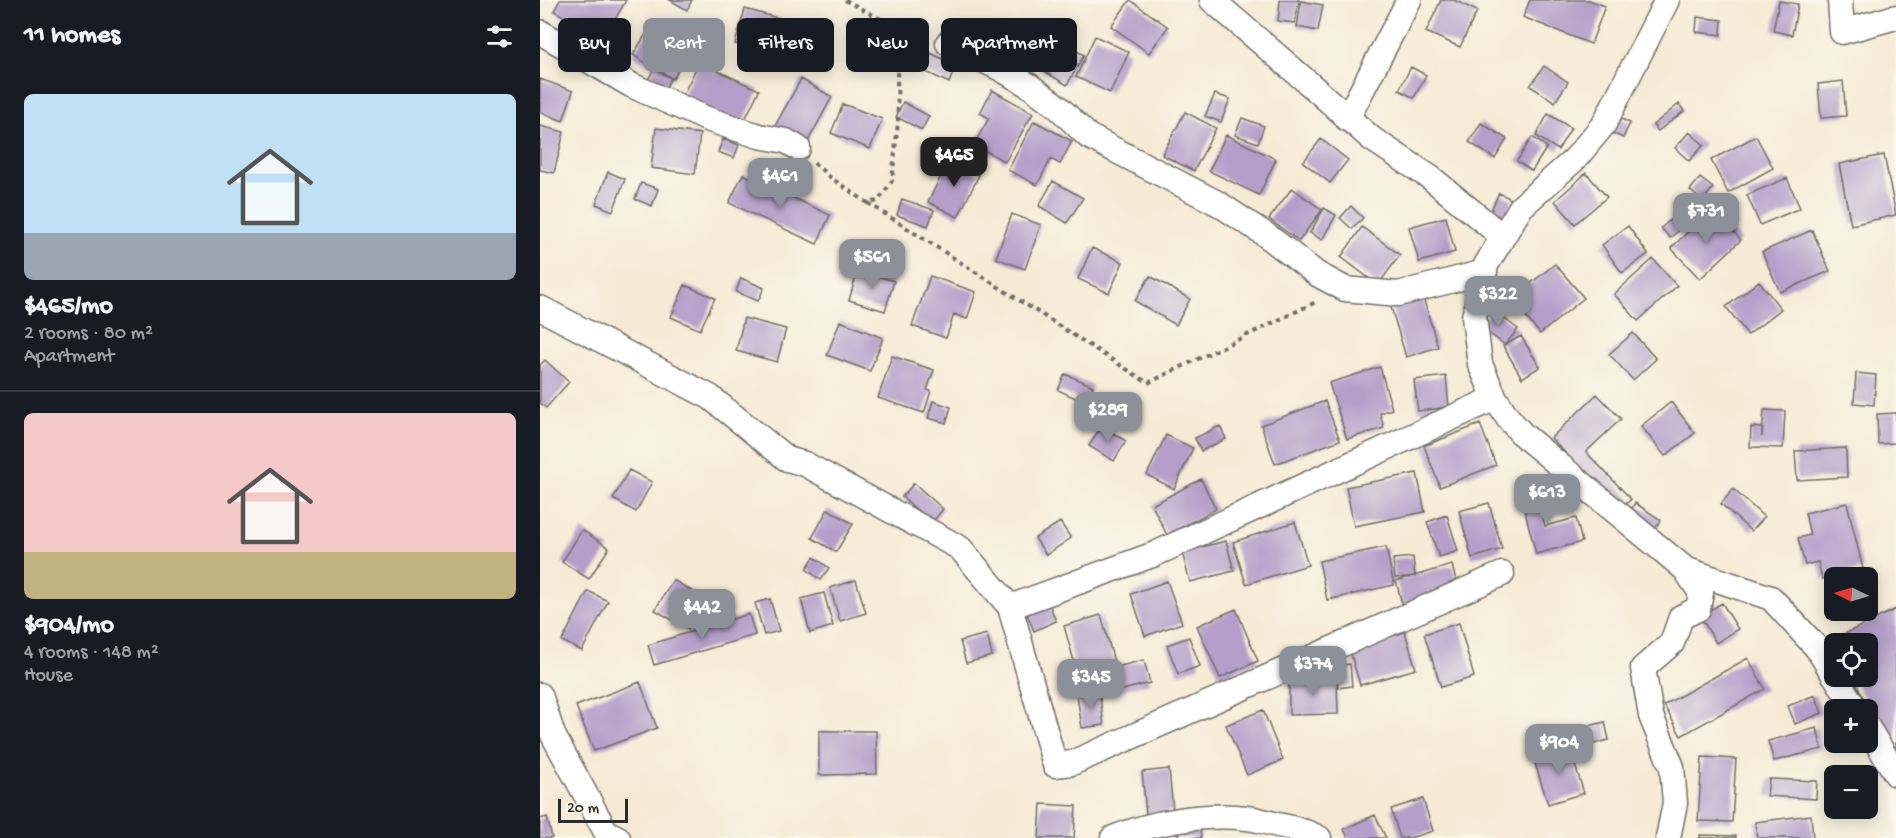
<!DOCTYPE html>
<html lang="en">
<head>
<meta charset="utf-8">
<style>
	:root { --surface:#171b24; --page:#242831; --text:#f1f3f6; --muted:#9ea1a6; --line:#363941; --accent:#8c9099 }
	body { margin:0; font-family:"Gochi Hand",sans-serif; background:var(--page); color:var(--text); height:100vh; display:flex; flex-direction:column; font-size:22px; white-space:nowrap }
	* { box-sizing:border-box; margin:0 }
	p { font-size:20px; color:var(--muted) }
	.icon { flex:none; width:33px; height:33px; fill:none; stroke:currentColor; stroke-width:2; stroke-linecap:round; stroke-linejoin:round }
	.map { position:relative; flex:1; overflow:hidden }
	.side { display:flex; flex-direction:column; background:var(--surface); width:540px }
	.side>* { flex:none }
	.hud { position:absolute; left:18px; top:18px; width:570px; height:54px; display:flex; gap:12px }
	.needle { width:39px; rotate:275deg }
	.fabs { position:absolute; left:1284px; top:567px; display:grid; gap:12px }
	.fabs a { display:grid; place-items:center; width:54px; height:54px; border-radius:9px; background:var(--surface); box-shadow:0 3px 15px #0003; font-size:30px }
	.scale { position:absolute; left:18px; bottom:15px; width:70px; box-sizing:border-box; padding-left:6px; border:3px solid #2b2b2b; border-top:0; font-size:16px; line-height:21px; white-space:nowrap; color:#2b2b2b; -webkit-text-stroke:4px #fbf7ec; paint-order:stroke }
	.price { position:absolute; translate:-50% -51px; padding:0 14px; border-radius:12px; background:var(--accent); color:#fff; font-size:20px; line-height:39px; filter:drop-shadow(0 2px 3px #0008) }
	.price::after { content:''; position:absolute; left:50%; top:36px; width:18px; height:14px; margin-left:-9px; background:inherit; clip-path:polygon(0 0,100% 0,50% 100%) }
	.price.selected { background:#222; color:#fff }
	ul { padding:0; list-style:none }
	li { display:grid; align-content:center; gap:12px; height:318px; padding:0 24px }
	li+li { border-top:2px solid var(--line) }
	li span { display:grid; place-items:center; height:186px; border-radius:9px; color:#555 }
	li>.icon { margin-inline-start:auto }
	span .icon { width:108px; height:108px; fill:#fffc; stroke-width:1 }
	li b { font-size:26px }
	h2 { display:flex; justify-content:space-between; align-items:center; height:72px; padding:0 24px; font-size:26px }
	.pill { padding:0 21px; border-radius:9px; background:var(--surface); box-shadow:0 3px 15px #0003; font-size:21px; line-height:54px }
	.pill.selected { background:var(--accent); color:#fff }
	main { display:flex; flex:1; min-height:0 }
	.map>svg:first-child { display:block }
	.building { fill:#b39fc9 }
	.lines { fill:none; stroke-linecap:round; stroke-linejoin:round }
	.street-casing { stroke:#726e66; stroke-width:27 }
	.path { stroke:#726e66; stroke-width:4; stroke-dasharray:4.5 4.5; stroke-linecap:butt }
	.street { stroke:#fff; stroke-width:24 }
</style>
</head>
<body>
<main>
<section class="side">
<h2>11 homes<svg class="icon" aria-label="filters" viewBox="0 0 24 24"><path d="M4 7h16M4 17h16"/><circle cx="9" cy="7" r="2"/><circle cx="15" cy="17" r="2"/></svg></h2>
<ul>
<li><span style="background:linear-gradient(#bfe0f5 75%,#9aa5b1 0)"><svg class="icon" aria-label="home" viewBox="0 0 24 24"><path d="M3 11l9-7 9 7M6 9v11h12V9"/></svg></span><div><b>$465/mo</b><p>2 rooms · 80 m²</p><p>Apartment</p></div></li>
<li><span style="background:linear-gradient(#f6c9c9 75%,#c2b280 0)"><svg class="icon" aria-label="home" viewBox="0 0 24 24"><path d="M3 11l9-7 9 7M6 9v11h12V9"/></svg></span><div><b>$904/mo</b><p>4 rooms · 148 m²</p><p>House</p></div></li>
</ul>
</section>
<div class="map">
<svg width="1356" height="838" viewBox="0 0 1356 838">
	<rect width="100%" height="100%" fill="#fbf7ec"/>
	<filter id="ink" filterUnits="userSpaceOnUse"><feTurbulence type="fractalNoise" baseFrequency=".0167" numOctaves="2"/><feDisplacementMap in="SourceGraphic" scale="12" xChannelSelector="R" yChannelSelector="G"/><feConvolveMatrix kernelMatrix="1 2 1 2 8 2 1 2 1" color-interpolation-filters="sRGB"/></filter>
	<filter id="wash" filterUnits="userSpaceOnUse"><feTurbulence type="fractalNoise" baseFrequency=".008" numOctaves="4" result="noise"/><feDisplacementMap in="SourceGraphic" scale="24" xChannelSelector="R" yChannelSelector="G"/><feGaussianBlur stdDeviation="1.35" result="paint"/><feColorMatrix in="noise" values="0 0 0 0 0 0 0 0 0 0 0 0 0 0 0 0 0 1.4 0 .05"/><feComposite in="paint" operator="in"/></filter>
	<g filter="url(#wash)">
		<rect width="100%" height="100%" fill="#f5ebd5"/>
		<g id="blocks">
			<path class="building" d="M20 0H86L64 39 14 11Z
				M130 0H152L147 10Z
				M590 0 628 27 609 53 571 26Z
				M740 0H759L755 23 738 21Z
				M901 0H914L937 11 920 47 886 32Z
				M990 0H1049L1065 6 1051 44 983 17Z
				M761 1 783 5 778 31 757 27Z
				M1239 1 1258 4 1252 35 1233 31Z
				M205 9 245 20 235 55 195 44Z
				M1157 17 1182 20 1181 35 1156 32Z
				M114 21 153 45 133 79 93 55Z
				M475 36 498 49 485 75 461 62Z
				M555 36 589 52 570 93 536 77Z
				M514 38 544 55 527 85 497 67Z
				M390 53 416 65 409 83 382 70Z
				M159 62 219 90 202 126 142 97Z
				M1004 66 1028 82 1015 102 990 86Z
				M871 67 886 75 874 98 859 90Z
				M114 69 131 78 121 95 105 85Z
				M0 79 33 91 23 121 0 112Z
				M261 79 292 97 267 143 235 126Z
				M1303 81 1306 116 1281 118 1278 84Z
				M452 90 493 113 465 162 434 144 449 118 440 113Z
				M675 94 690 99 681 122 665 116Z
				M363 102 389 116 382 130 356 117Z
				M303 104 342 119 330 149 291 133Z
				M1139 104 1144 111 1118 131 1113 125Z
				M645 112 676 128 654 171 622 155Z
				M1008 114 1031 128 1018 150 996 136Z
				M1074 116 1090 123 1083 138 1068 131Z
				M702 118 724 126 718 143 695 135Z
				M494 121 532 141 520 164 511 159 497 185 468 170Z
				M941 123 967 139 955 159 929 142Z
				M0 126 24 132 14 173 0 170Z
				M116 128 160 134 155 174 111 168Z
				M1149 132 1164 145 1149 161 1135 148Z
				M686 135 736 159 719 195 669 171Z
				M1216 136 1233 168 1188 193 1171 160Z
				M992 137 1007 147 992 171 977 161Z
				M183 139 199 145 194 158 178 152Z
				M781 139 808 160 790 183 763 162Z
				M1344 155 1356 215 1311 225 1299 164Z
				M409 160 439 175 418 217 388 202Z
				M68 172 85 179 73 211 56 204Z
				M1046 173 1067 197 1035 224 1015 201Z
				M203 174 290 215 277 244 189 203Z
				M1160 178 1173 188 1162 201 1150 190Z
				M1247 178 1260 208 1220 225 1207 195Z
				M513 181 543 198 527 223 499 206Z
				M101 183 118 189 112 206 95 199Z
				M752 188 782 210 759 241 729 219Z
				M959 193 973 200 964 219 950 212Z
				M362 199 394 210 388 226 357 215Z
				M811 206 823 218 812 229 800 218Z
				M784 208 796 215 782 240 770 233Z
				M1144 208 1153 218 1130 238 1121 228Z
				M1172 209 1201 240 1160 279 1131 248Z
				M472 214 501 225 485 269 456 258Z
				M906 217 915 252 879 262 869 227Z
				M1088 226 1108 254 1082 273 1062 245Z
				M822 227 860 255 838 285 801 257Z
				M1272 230 1290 271 1240 292 1222 252Z
				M552 248 583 262 569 293 538 279Z
				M1113 259 1137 286 1098 321 1074 294Z
				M1015 264 1044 298 1000 334 971 299Z
				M318 270 354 281 345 311 309 300Z
				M390 276 436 292 427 319 414 314 406 338 372 326Z
				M610 276 650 299 636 325 595 301Z
				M201 278 224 288 218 301 196 292Z
				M1219 281 1241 309 1208 335 1186 307Z
				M145 285 175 298 160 330 131 317Z
				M883 297 898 347 866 357 851 307Z
				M952 309 978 329 965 345 939 326Z
				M204 318 246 329 237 362 196 351Z
				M300 321 343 338 330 371 287 355Z
				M1093 333 1116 359 1093 380 1069 354Z
				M981 336 1000 367 982 378 963 346Z
				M352 356 394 370 387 390 391 391 384 413 338 398Z
				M5 360 29 382 6 408 0 403V365Z
				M840 367 852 409 840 413 844 428 807 439 789 383Z
				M1316 373 1336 375 1334 405 1314 403Z
				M525 374 553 386 546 403 518 390Z
				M906 376 909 407 878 411 874 380Z
				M1057 394 1081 419 1046 452 1091 499 1080 510 1011 438Z
				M393 401 411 407 406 423 388 418Z
				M785 401 800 440 735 464 721 425Z
				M1131 402 1155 433 1125 456 1101 426Z
				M1224 410 1245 411 1243 448 1210 447 1211 427 1222 428V437Z
				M1356 413V443L1338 444 1337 414Z
				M940 424 956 465 900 487 884 446Z
				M561 426 586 441 574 461 549 446Z
				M680 426 686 439 661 451 655 438Z
				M626 435 653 448 634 489 607 475Z
				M1306 448 1307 477 1257 480 1255 451Z
				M89 470 112 482 96 512 73 499Z
				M877 473 885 512 814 526 806 487Z
				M661 479 676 509 627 535 612 505Z
				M993 482 1005 526 1036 518 1042 542 996 554 978 485Z
				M374 483 403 509 392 523 362 497Z
				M1193 489 1224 517 1211 531 1181 504Z
				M949 503 962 549 932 558 919 511Z
				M1095 503 1121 520 1114 531 1088 514Z
				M1307 503 1323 569 1282 579 1278 562 1265 565 1258 538 1270 535 1265 513Z
				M288 509 313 524 296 552 272 538Z
				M907 515 918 551 899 557 887 522Z
				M520 522 531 538 506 555 495 538Z
				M755 522 768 565 706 584 693 542Z
				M42 530 69 548 49 579 22 562Z
				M686 541 694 571 650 582 642 552Z
				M846 547 854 585 787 600 779 561Z
				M274 557 289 568 281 580 266 569Z
				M873 557 875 576 855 578 853 559Z
				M912 565 918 588 862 604 856 581Z
				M133 580 165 599 148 629 115 610Z
				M316 580 326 613 300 621 290 588Z
				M627 581 642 623 605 636 591 594Z
				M48 591 68 601 42 651 22 641Z
				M284 593 293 626 270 633 261 599Z
				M230 599 239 631 224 635 215 603Z
				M1182 603 1198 629 1176 643 1160 616Z
				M509 604 516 621 494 631 487 614Z
				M696 609 718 661 680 678 657 626Z
				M1356 609V756L1352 758 1313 676H1328V644H1297L1294 639Z
				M209 614 215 635 114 665 108 645Z
				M561 615 575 665 538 675 524 626Z
				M919 623 934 677 901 687 884 634Z
				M865 632 876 669 820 685 809 648Z
				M447 634 452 656 426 663 420 641Z
				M649 637 660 666 638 674 627 645Z
				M1208 658 1225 689 1141 736 1124 705Z
				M604 660 610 683 582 690 576 667Z
				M810 664 812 686 798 688 796 666Z
				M797 679 798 714 749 715V680Z
				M100 682 117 728 54 751 36 706Z
				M559 691 564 725 542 728 537 695Z
				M1275 695 1282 713 1255 724 1248 706Z
				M723 710 743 760 707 775 686 725Z
				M1065 722 1069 740 1053 744 1048 726Z
				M1277 728 1282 749 1234 761 1228 741Z
				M279 731H336L337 774 279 775Z
				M1029 746 1044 793 1008 804 993 757Z
				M1162 757 1196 759 1192 822 1158 821Z
				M629 769 633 811 606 814 602 772Z
				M1229 779 1277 781 1276 799 1227 796Z
				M883 799 893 831 870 838H860L851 809Z
				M501 804 536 806 534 838H499Z
				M835 815 846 838H808L804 829Z
				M1271 815 1273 838H1217L1215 822Z
				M7 817 12 838H0V819Z
				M660 829 661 838H639L638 832Z
				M1160 835 1196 836V838H1160Z"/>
		</g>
	</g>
	<g filter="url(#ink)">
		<use href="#blocks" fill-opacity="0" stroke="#726e66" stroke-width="1.5"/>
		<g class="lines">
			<defs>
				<path id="street" d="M672 0 773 87 832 139 891 178 963 237
					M1127 0 1064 124 1035 159 981 207 946 265 934 317 940 364 955 398 968 418 983 435 1145 569 1161 593 1158 609 1141 617 1132 643 1103 668 1111 716 1132 767 1135 803 1128 838
					M1300 0 1302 32 1356 17
					M0 32 91 85 167 119 219 136 246 141 258 148
					M408 43 461 69 490 86 518 107 548 136 679 204 726 235 777 274 805 289 858 294 945 272
					M807 119 869 0
					M0 308 170 397 247 459 265 464 420 548 470 607 515 765 532 763 962 574
					M1145 569 1231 598 1277 648 1294 675
					M470 607 615 554 955 398
					M1295 676 1316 710
					M0 695 13 735 66 832 78 838
					M1328 728 1356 774
					M573 838C612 822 665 813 707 818 719 819 731 824 743 826 756 829 768 832 779 838"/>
			</defs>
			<use href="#street" class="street-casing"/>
			<path class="path" d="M305 0 376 38
				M274 163 291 178 328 203 338 201 352 181 358 122 357 76 360 58 368 43 377 39H386
				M328 203 608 383 778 301"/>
			<use href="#street" class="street"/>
		</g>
	</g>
</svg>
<div class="fabs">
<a><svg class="needle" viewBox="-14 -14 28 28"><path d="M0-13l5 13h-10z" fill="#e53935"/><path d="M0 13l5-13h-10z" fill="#9ea1a6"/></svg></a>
<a><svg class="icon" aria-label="locate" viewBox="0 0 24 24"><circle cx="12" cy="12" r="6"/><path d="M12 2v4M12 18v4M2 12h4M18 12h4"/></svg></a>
<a>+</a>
<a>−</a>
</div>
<div class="scale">20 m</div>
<b class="price selected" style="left:414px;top:188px">$465</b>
<b class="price" style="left:240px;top:209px">$461</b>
<b class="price" style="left:1166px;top:244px">$731</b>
<b class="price" style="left:332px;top:290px">$561</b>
<b class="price" style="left:958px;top:327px">$322</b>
<b class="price" style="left:568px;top:443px">$289</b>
<b class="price" style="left:1007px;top:525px">$613</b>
<b class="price" style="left:162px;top:640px">$442</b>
<b class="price" style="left:773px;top:697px">$374</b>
<b class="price" style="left:551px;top:710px">$345</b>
<b class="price" style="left:1019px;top:775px">$904</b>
<div class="hud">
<a class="pill">Buy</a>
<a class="pill selected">Rent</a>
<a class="pill">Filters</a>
<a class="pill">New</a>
<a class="pill">Apartment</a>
</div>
</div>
</main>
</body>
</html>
